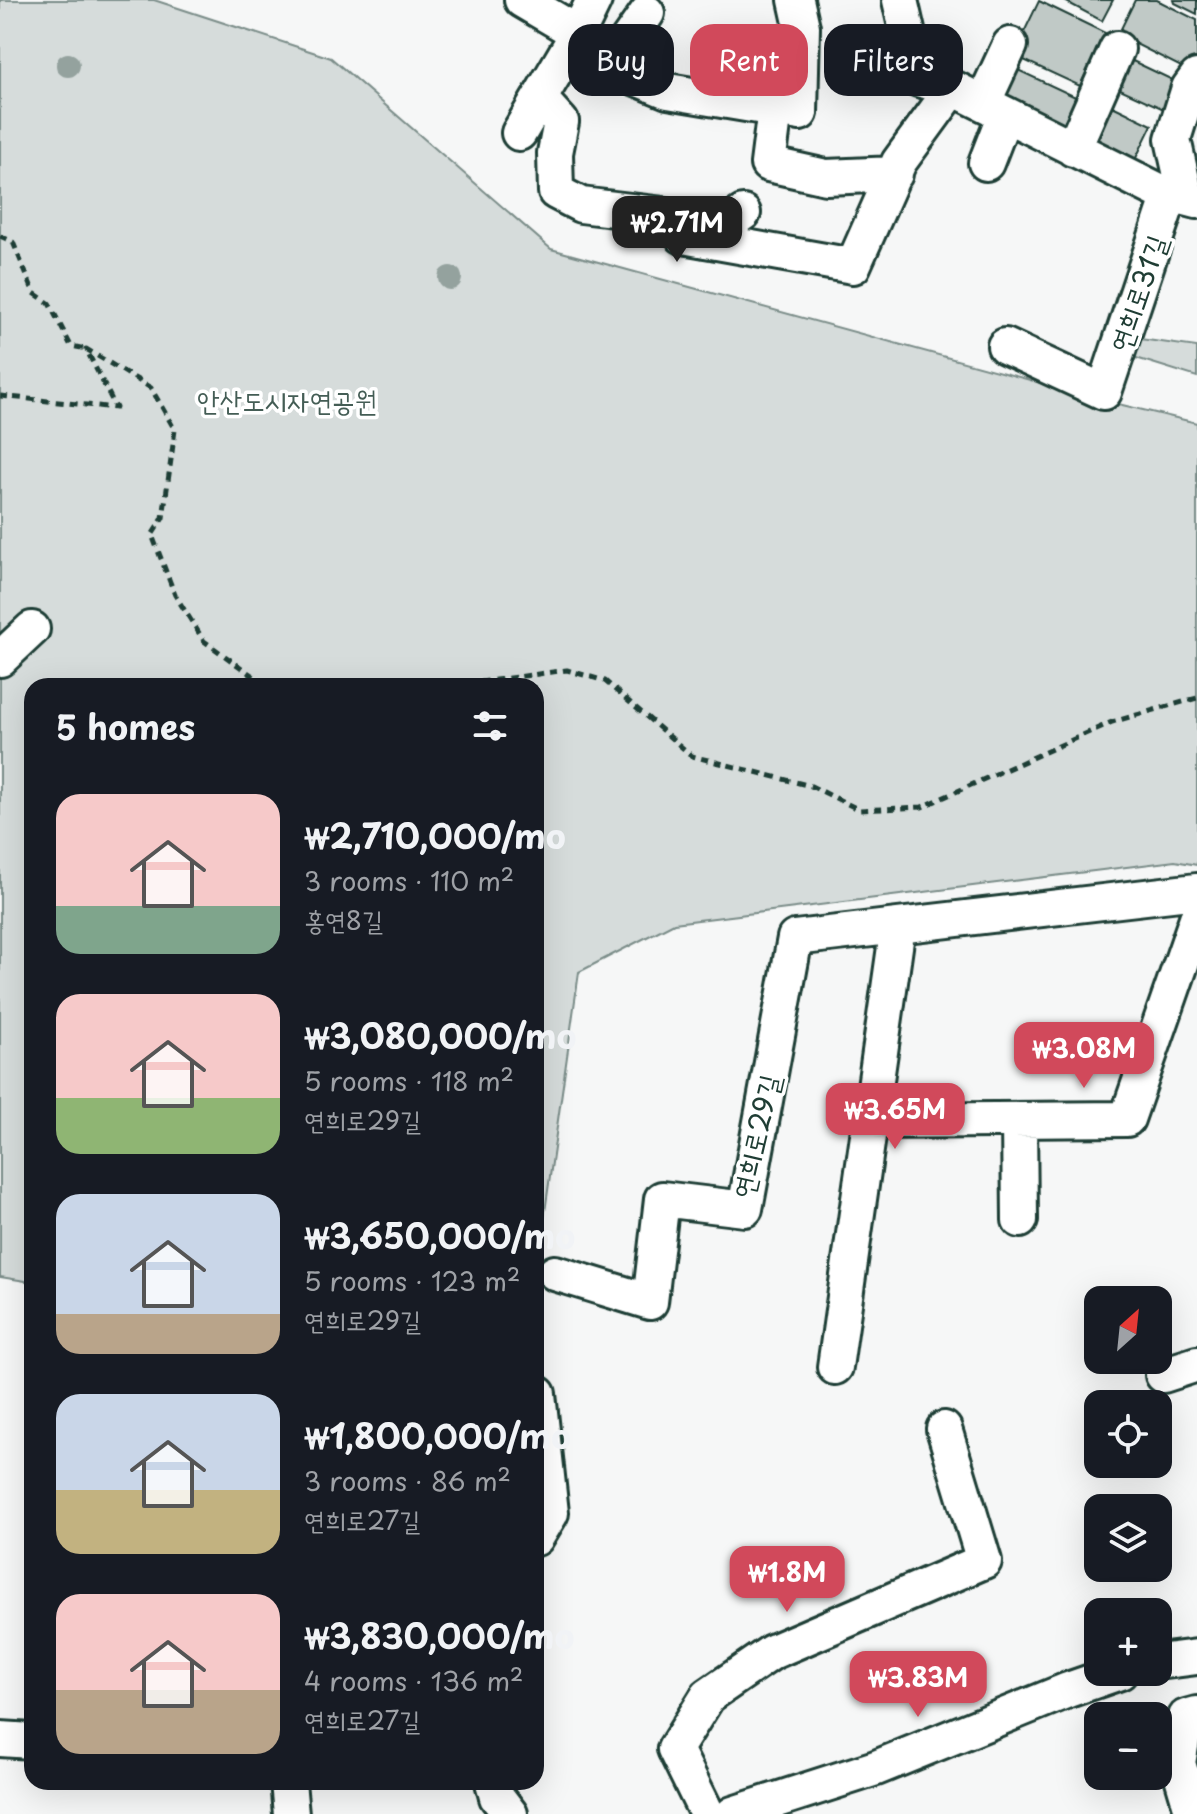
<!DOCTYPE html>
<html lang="en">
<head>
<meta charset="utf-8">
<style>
	:root { --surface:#171b24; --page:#242831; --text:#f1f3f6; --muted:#9ea1a6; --accent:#d1495b }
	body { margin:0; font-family:"Playpen Sans","Poor Story",sans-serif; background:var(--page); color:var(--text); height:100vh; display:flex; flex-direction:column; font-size:30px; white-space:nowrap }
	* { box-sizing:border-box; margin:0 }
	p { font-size:26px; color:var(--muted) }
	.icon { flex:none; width:44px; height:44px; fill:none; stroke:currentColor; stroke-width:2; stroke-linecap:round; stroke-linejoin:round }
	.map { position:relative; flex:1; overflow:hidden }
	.panel { position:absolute; left:24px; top:678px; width:520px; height:1112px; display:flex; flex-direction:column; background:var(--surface); border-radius:24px; box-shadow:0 8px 32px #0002 }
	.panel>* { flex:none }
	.hud { position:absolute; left:568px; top:24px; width:508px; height:72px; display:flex; gap:16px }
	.needle { width:52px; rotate:27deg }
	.controls { position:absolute; left:1084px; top:1286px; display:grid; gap:16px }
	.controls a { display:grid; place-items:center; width:88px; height:88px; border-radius:16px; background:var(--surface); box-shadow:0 8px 32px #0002; font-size:40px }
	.price { position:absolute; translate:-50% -68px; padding:0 18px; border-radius:16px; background:var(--accent); color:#fff; font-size:26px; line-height:52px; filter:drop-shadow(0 2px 4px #0008) }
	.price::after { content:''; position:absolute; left:50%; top:48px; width:24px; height:18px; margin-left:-12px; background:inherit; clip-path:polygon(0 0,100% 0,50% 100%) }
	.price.selected { background:#222; color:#fff }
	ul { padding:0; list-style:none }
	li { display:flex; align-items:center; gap:24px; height:200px; padding:0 32px }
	li span { display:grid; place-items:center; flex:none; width:224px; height:160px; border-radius:24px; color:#555 }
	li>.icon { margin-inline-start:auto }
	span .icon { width:96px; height:96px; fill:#fffc; stroke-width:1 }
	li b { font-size:34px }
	h2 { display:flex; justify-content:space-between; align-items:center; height:96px; padding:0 32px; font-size:34px }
	.chip { padding:0 28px; border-radius:24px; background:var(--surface); box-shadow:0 8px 32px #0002; font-size:28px; line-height:72px }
	.chip.selected { background:var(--accent); color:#fff }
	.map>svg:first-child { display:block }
	.green { fill:#d6dcdb; stroke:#7a8c88; stroke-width:2 }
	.building { fill:#c0c9c6; stroke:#1f3d34; stroke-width:2 }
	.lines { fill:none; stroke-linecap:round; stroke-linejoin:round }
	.minor-casing { stroke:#1f3d34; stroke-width:40 }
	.path { stroke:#1f3d34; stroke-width:5; stroke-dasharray:8 6; stroke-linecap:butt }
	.minor { stroke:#fff; stroke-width:34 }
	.tree { fill:#94a29e }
	.labels { text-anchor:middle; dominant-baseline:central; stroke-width:7; stroke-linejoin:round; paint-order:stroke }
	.street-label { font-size:28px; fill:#1f3d34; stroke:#fff }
	.park-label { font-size:28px; fill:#445d55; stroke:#fff }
</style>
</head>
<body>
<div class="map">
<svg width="1197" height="1814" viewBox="0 0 1197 1814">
	<rect width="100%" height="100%" fill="#f6f7f7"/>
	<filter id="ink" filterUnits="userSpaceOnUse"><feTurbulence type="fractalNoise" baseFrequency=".0125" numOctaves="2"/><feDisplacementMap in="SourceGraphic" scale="16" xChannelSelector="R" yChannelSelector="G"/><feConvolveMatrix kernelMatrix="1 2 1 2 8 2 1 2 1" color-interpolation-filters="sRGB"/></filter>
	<g filter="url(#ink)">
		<path class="green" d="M0 0H154L331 58 551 249 1114 403 1197 423V865L1175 861 674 923 579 972 536 1275V686H32V1282L0 1277Z
			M1140 339 1197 347V377L1133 357Z"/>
		<path class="building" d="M1063 0H1113L1102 21Z
			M1135 0H1157L1197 20V61L1191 72 1118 35Z
			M1174 0H1197V14L1175 3Z
			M1039 1 1105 33 1080 86 1013 55Z
			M1120 55 1181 84 1168 111 1107 83Z
			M1005 64 1082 100 1066 134 989 97Z
			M1102 101 1152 125 1135 160 1085 136Z"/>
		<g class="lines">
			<defs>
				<path id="minor" d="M522 0 578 33
					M900 0 918 79 953 88 1159 191 1197 201
					M568 50 668 91 800 113 802 27 796 0
					M609 67 647 13
					M540 99 561 122 555 153 556 192 581 205 672 216 683 236 853 266 899 162 953 88
					M983 103 1010 45
					M775 109 768 164 826 177 895 174
					M519 133 578 33 594 0
					M1073 149 1117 49
					M986 163 1005 114
					M1186 198 1173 139 1189 88 1197 77
					M705 240 743 213
					M1005 346 1104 392 1170 195
					M0 659 32 629
					M1019 1120 1020 1220
					M870 1121 1127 1119 1197 918
					M555 1273 650 1302 662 1199 745 1209 795 938 1197 891
					M835 1367 898 926
					M1163 1375 1197 1364
					M536 1394H538L551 1513 536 1538
					M1158 1662 1197 1657
					M0 1739 32 1741
					M288 1782 291 1814
					M493 1782 497 1797 510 1814
					M707 1814 675 1749 708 1696 772 1652 984 1561 944 1429
					M733 1814 876 1768 1068 1690 1120 1672
					M1193 1814 1178 1763 1186 1717 1197 1714"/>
			</defs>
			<use href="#minor" class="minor-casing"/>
			<path class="path" d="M0 236 13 242 34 293 49 303 71 346 86 349
				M0 396 116 408 86 349 151 388 175 430 163 518 152 535 175 595 204 641 267 686
				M452 686 567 670 605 681 692 756 811 786 860 810 922 807 1112 722 1197 698"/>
			<use href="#minor" class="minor"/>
		</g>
		<g class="tree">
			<circle cx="68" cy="65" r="12"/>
			<circle cx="450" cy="278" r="12"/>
		</g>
	</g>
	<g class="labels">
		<g class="street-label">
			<text transform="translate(1137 293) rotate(-71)">연희로31길</text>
			<text transform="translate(755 1136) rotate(-77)">연희로29길</text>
		</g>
		<g class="park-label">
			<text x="287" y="399">안산도시자연공원</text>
		</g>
	</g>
</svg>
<div class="controls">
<a><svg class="needle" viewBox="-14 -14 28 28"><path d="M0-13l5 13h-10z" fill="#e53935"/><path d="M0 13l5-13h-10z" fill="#9ea1a6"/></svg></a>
<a><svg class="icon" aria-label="locate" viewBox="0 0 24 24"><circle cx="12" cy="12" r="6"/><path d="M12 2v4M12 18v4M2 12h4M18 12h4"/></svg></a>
<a><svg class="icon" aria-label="layers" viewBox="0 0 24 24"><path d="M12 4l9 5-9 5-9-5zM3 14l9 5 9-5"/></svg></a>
<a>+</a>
<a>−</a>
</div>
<b class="price selected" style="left:677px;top:264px">₩2.71M</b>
<b class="price" style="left:1084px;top:1090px">₩3.08M</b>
<b class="price" style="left:895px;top:1151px">₩3.65M</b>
<b class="price" style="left:787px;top:1614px">₩1.8M</b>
<b class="price" style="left:918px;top:1719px">₩3.83M</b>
<div class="hud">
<a class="chip">Buy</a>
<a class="chip selected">Rent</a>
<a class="chip">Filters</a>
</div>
<section class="panel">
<h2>5 homes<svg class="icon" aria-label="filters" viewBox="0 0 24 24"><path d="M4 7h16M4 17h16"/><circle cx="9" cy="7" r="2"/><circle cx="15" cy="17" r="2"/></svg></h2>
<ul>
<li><span style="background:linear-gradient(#f6c9c9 70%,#7fa58c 0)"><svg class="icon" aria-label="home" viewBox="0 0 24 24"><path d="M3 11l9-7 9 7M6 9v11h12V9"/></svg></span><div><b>₩2,710,000/mo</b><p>3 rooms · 110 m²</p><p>홍연8길</p></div></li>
<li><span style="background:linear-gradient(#f6c9c9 65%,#8fb573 0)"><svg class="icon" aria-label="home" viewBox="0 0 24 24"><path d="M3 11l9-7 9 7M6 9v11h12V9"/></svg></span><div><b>₩3,080,000/mo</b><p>5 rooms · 118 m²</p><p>연희로29길</p></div></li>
<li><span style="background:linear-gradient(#c9d6e8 75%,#b9a48a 0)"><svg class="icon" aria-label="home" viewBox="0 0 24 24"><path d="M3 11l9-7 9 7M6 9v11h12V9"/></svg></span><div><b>₩3,650,000/mo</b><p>5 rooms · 123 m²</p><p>연희로29길</p></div></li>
<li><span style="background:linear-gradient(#c9d6e8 60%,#c2b280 0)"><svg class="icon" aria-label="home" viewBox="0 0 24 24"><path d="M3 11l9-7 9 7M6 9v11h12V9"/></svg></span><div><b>₩1,800,000/mo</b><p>3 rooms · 86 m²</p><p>연희로27길</p></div></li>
<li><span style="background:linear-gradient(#f6c9c9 60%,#b9a48a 0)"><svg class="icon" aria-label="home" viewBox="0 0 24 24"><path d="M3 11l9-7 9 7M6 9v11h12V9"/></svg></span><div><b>₩3,830,000/mo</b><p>4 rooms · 136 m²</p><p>연희로27길</p></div></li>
</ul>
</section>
</div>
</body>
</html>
